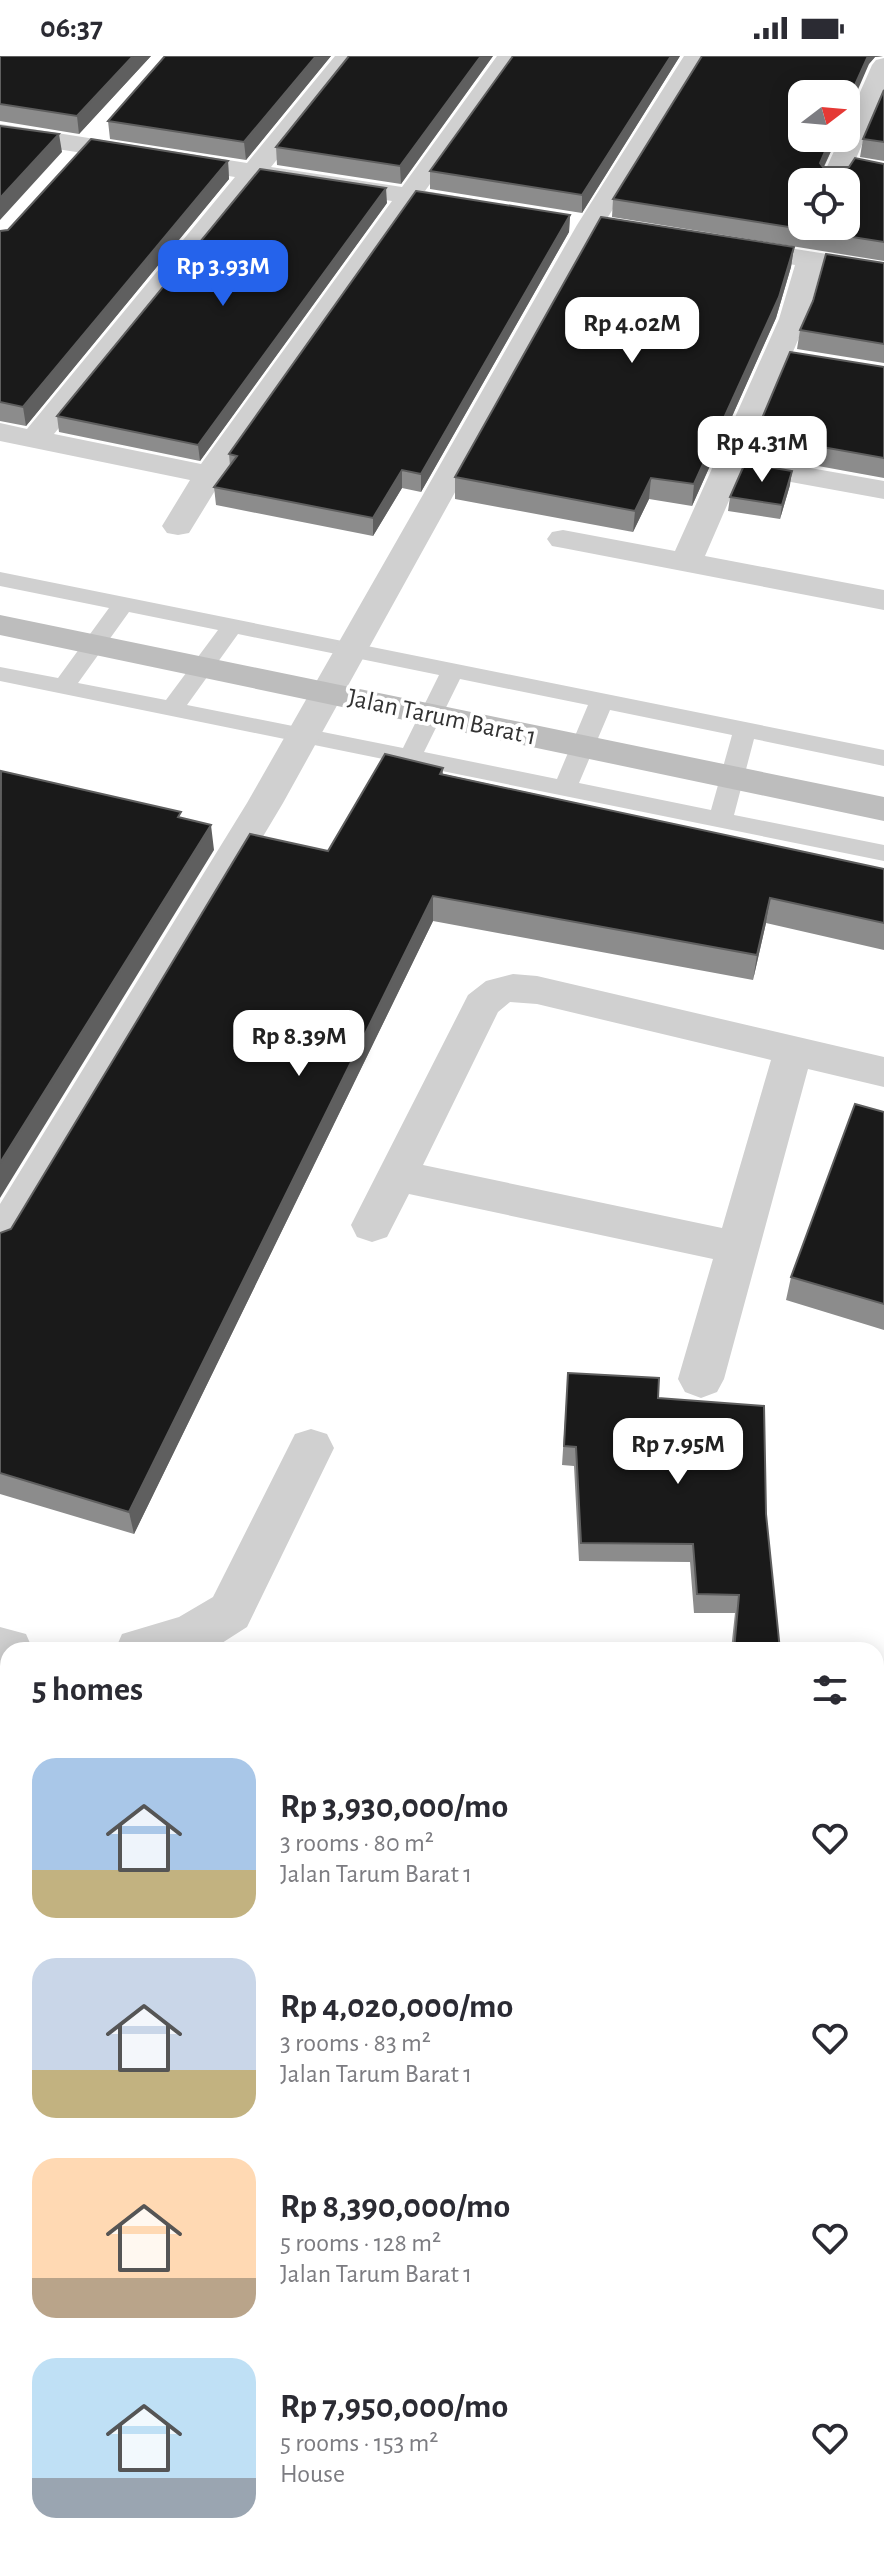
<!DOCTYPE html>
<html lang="en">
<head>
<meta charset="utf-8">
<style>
	:root { --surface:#fff; --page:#f7f7f7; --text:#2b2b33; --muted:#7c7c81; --accent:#2563eb }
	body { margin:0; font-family:"Alegreya Sans",sans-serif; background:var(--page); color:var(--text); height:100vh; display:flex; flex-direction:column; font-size:30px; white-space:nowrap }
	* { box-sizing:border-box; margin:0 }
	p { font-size:26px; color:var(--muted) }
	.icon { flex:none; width:44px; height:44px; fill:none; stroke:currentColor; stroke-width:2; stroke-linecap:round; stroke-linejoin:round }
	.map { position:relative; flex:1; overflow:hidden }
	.drawer { position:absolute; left:0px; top:1586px; width:884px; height:914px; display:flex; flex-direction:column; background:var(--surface); border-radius:24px 24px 0 0; box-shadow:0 4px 20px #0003 }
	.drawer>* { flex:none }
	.needle { width:52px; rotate:74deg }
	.fabs { position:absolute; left:788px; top:24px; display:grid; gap:16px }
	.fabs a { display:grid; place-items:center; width:72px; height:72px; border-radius:16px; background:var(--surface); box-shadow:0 4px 20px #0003; font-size:40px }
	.price { position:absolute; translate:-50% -68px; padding:0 18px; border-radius:16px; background:#fff; color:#222; font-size:26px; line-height:52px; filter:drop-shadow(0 2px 4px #0008) }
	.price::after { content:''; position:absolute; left:50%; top:48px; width:24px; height:18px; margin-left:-12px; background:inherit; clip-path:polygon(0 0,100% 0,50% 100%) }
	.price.on { background:var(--accent); color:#fff }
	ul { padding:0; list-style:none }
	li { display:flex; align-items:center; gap:24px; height:200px; padding:0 32px }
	li span { display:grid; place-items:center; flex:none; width:224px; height:160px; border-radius:24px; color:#555 }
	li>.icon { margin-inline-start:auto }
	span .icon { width:96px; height:96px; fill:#fffc; stroke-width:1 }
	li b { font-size:34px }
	h2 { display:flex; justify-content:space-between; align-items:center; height:96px; padding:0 32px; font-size:34px }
	.status { display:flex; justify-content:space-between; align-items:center; height:56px; padding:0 40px; background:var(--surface); direction:ltr }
	.status svg { height:22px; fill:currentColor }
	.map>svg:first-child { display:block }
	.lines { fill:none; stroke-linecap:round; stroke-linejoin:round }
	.lane { fill:#d0d0d0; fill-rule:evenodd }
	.street { fill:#d0d0d0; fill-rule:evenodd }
	.secondary { fill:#bdbdbd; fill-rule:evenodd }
	.wall { fill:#8c8c8c }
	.shaded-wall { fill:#5f5f5f }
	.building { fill:#1a1a1a; stroke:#5f5f5f; stroke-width:2; fill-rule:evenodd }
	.labels { text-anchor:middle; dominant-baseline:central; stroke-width:8; stroke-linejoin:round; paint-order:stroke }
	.far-street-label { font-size:26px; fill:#333; stroke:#fff }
</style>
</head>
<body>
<div class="status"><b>06:37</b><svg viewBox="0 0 49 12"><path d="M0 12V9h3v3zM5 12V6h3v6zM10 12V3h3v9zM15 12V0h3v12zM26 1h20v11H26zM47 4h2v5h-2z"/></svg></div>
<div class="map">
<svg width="884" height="2499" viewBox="0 0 884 2499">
	<rect width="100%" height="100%" fill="#fff"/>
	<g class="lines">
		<path class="lane" d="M0 516 884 694V710L754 683 734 759 884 789V805L0 625V611L58 622 109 552 0 530ZM129 556 218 574 166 644 78 627ZM238 578 439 619 403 692 187 649ZM460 623 588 649 557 723 424 696ZM610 654 732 679 711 754 579 727Z"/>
		<path class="street" d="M335 0H360L271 111 402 131 497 0H521L425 135 480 144 484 150 480 156 471 158 415 149 224 420 189 477 178 479 167 477 162 470 190 424 0 385V367L27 373 235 121 0 84V68L247 107ZM260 125 392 145 201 408 54 378Z
			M684 0H708L603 169 283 747 15 1196 0 1201V1148L247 747 577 169Z
			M884 2V37L846 126H820L840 82H846V68L872 9 876 4Z
			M732 183 884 207V223L821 213 807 263 748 401 884 425V443L741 417 705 500 884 534V554L563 492 552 490 547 483 552 476 563 474 675 495 779 263 795 209 722 197 719 191 722 185Z
			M513 918 537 920 884 1001V1031L808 1013 724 1323 717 1336 701 1342 685 1336 678 1323 713 1203 409 1138 387 1181 372 1186 357 1181 351 1169 468 939 486 925ZM510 946 537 948 771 1004 722 1172 423 1109 498 956Z
			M311 1373 327 1378 334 1392 247 1571 211 1594H115L122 1578 179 1561 213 1541 295 1378Z
			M0 1571 26 1578 33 1594H8V1616L0 1615Z
			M0 1789 8 1790V1842L0 1841Z
			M876 1926 884 1927V1983L876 1982Z"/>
		<path class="secondary" d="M0 559 884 741V765L0 579Z"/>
	</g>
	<path class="wall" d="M0 0H151L79 78 0 65Z
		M165 0H331L246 104 110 83 108 65Z
		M493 0 401 128 277 109 276 91Z
		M680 0 582 157 430 133V115Z
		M702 0H883L875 1 802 82H837L824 111H849L884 108V205L612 161 613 143Z
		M884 34V105L860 101 863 83Z
		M228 105 229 123 26 370 0 365V175L8 174Z
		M387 147 200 405 59 376 57 360Z
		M570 159 569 176 421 436 402 432 373 480 216 449 214 431 230 410 229 398Z
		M794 191 791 211 776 262 692 450 649 443 633 476 455 443V421Z
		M884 207V307L797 293 800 274Z
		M884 311V422L752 398 755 379Z
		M790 429 780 463 728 455 730 441Z
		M443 712V718L884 813V894L766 867 753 924 433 865 134 1478 0 1438V1177L11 1173 328 795Z
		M884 1056V1274L786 1244 791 1221Z
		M568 1317 658 1342 766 1458 780 1594H731L735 1557H694L690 1506 579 1505 574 1410 562 1409Z
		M876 1639 884 1641V1925L876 1923Z
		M92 2492 90 2499H0Z"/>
	<path class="shaded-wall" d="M133 0H151L79 78 77 60Z
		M316 0H331L246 104 244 86Z
		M481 0H493L401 128 400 110Z
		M671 0H680L582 157V139Z
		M868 0H883L875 1 869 8 846 61V49Z
		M59 78 62 96 0 164V142Z
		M831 82H837L817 125 820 107Z
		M228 105 229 123 26 370 23 351Z
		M386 132 387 147 200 405 198 389Z
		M570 159 569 176 421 436V418Z
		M794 191 791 211 776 262 692 450 694 428Z
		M402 414V432L373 480V462Z
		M792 415 790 429 780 463 782 449Z
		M651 422 649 443 633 476 635 455Z
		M211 769 214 794 0 1142V1107Z
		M433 840V865L134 1478 129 1456Z
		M770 842 766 867 753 924 757 899Z
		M83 2492H92L90 2499H81Z"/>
	<path class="building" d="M0 0H133L77 60 0 48Z
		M165 0H316L244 86 108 65Z
		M349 0H481L400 110 276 91Z
		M513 0H671L582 139 430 115Z
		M702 0H868L846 49V38H802V82H831L820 107 823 111H849L855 102 884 108V186L613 143ZM802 126H846V170H802Z
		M884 34V86L863 83Z
		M0 70 59 78 0 142Z
		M91 83 228 105 23 351 0 346V175L8 174Z
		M260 113 386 132 198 389 57 360Z
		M416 135 570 159 421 418 402 414 373 462 214 431 237 400 229 398Z
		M601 161 794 191 779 241 694 428 651 422 635 455 455 421Z
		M826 198 884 207V288L800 274 813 245Z
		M790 296 884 311V402L755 379Z
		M745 407 792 415 782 449 730 441Z
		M385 698 443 712 440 718 884 813V867L770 842 757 899 433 840 129 1456 0 1417V1177L11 1173 250 778 328 795Z
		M1 715 181 756 178 761 211 769 0 1107Z
		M855 1048 884 1056V1248L791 1221Z
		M568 1317 659 1322 658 1342 764 1350 766 1458 780 1594H734L739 1539 697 1538 693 1488 581 1487 576 1391 564 1390Z
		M876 1639 884 1641V1909L883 1904 876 1902Z
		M8 2202V2492H83L81 2499 58 2495 57 2499H0V2236Z
		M358 2492H493L491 2499H356Z"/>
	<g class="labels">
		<g class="far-street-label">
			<text transform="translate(442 661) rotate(12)">Jalan Tarum Barat 1</text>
		</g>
	</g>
</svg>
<div class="fabs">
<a><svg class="needle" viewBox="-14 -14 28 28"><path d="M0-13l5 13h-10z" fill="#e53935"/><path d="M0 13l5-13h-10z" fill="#7c7c81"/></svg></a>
<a><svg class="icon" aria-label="locate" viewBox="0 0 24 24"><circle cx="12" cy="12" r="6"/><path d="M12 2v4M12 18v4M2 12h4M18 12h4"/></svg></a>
</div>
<b class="price on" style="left:223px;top:252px">Rp 3.93M</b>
<b class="price" style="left:632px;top:309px">Rp 4.02M</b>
<b class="price" style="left:762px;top:428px">Rp 4.31M</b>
<b class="price" style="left:299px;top:1022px">Rp 8.39M</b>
<b class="price" style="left:678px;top:1430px">Rp 7.95M</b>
<section class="drawer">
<h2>5 homes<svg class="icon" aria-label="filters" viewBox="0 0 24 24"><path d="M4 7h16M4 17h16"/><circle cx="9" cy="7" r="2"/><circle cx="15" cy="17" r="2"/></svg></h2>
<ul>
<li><span style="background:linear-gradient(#a9c7e8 70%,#c2b280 0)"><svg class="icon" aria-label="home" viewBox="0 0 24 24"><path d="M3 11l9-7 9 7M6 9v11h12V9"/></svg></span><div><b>Rp 3,930,000/mo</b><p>3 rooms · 80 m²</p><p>Jalan Tarum Barat 1</p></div><svg class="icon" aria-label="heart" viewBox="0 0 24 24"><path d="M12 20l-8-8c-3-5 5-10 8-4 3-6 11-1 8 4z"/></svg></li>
<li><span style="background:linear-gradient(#c9d6e8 70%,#c2b280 0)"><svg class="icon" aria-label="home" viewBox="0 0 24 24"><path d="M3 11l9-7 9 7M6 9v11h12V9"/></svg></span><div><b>Rp 4,020,000/mo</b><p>3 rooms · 83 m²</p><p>Jalan Tarum Barat 1</p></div><svg class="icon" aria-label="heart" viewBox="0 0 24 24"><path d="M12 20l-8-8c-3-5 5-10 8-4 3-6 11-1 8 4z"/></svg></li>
<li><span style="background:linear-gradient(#ffd9b3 75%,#b9a48a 0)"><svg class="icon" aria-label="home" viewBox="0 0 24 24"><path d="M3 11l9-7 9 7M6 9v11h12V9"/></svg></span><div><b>Rp 8,390,000/mo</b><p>5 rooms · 128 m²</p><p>Jalan Tarum Barat 1</p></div><svg class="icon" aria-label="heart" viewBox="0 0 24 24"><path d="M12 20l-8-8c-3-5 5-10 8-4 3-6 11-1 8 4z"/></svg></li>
<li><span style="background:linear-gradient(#bfe0f5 75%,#9aa5b1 0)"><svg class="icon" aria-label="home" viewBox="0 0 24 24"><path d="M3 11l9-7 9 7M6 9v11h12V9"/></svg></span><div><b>Rp 7,950,000/mo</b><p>5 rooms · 153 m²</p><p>House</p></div><svg class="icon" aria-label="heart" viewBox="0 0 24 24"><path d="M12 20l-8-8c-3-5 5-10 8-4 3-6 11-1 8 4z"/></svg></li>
</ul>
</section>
</div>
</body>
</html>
